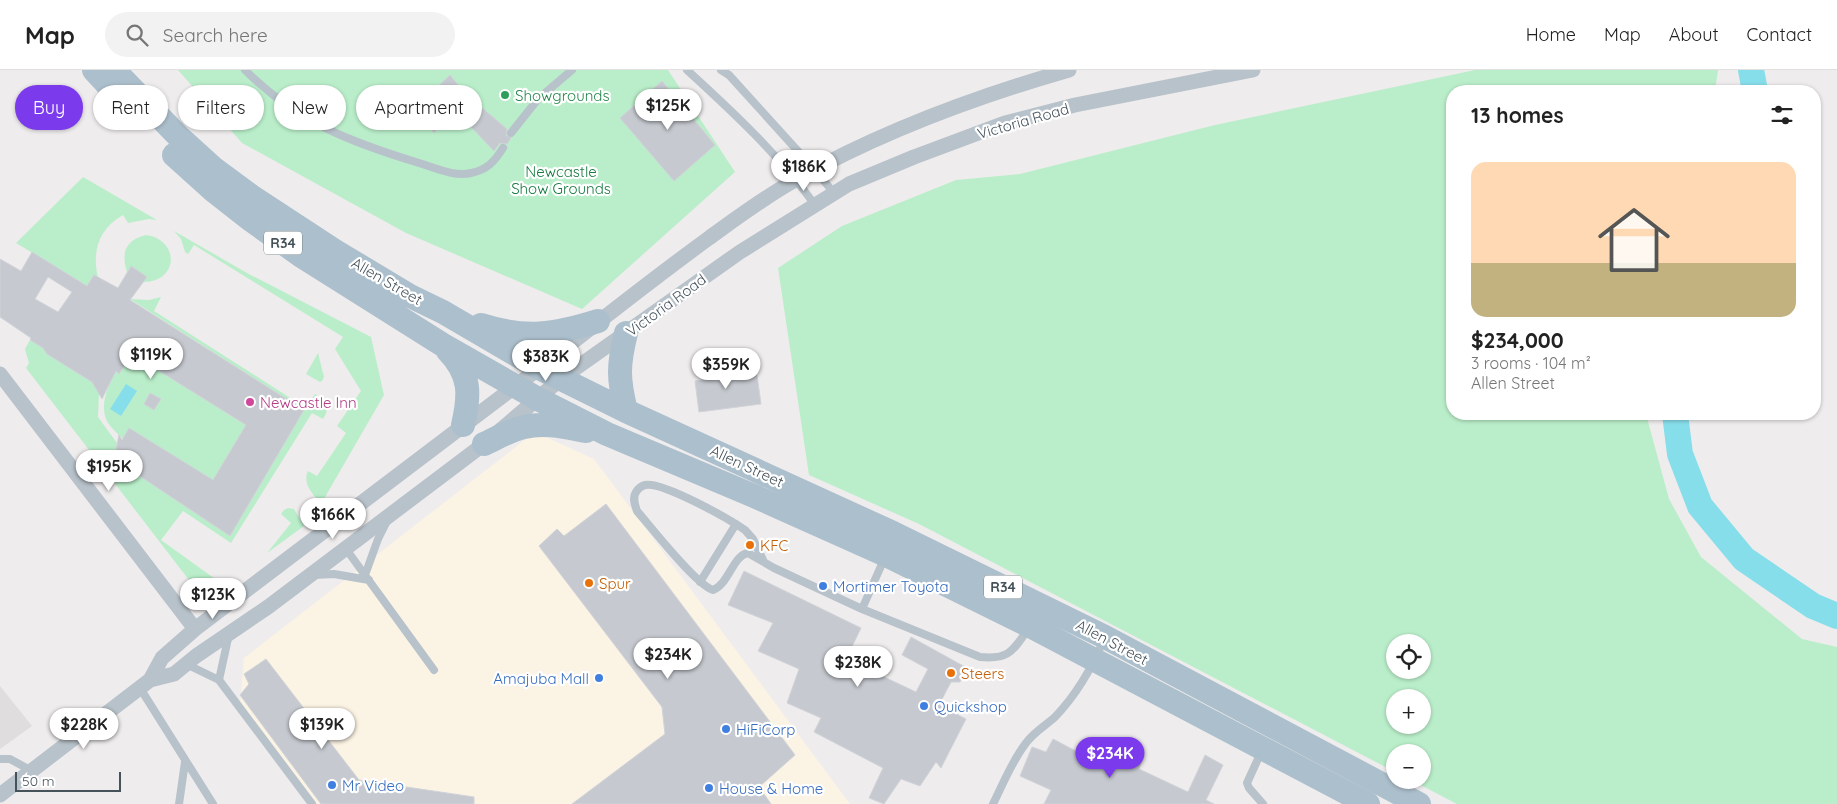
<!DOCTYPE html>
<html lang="en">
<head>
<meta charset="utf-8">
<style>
	:root { --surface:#fff; --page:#f2f2f2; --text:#222; --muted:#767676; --line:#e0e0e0; --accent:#7c3aed }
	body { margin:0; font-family:Quicksand,sans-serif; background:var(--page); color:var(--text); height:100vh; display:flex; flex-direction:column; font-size:19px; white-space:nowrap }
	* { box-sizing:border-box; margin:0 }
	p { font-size:16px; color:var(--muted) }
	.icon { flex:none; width:28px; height:28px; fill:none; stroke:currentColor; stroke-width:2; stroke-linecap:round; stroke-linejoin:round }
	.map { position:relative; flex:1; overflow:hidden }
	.drawer { position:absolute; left:1446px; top:15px; width:375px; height:335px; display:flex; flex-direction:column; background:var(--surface); border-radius:20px; box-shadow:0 1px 4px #0004 }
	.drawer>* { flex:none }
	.hud { position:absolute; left:15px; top:15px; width:475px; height:45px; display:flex; gap:10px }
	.buttons { position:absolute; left:1386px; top:564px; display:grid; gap:10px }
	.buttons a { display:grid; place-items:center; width:45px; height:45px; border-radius:50%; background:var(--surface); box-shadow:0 1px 4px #0004; font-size:25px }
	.scale { position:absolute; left:15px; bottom:12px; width:106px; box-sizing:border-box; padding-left:5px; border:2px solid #45525a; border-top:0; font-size:14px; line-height:18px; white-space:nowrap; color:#45525a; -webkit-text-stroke:4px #fff; paint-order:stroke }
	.price { position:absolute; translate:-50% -42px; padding:0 11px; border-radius:18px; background:#fff; color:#222; font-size:16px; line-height:32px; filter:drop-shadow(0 1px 2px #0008) }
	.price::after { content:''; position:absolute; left:50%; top:30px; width:15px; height:11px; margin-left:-8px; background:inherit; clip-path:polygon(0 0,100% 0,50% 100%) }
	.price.active { background:var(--accent); color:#fff }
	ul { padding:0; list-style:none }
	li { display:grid; align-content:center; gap:10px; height:265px; padding:0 25px }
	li+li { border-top:1px solid var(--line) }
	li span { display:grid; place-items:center; height:155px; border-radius:15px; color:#555 }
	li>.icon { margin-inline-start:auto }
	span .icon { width:90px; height:90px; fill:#fffc; stroke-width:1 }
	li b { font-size:21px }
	h2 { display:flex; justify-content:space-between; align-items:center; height:60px; padding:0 25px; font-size:21px }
	.chip { padding:0 18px; border-radius:22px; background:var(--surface); box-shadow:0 1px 4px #0004; font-size:18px; line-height:45px }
	.chip.active { background:var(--accent); color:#fff }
	header { display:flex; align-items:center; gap:30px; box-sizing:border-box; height:70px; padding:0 25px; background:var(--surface); border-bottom:1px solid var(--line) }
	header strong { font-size:24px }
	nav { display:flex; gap:28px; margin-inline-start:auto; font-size:18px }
	.search { width:350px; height:45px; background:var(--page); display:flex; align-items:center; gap:12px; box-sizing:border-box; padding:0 18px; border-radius:28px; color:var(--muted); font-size:19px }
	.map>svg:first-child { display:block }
	.commercial { fill:#fbf3e4 }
	.education { fill:#e0dddf }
	.green { fill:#baeeca; fill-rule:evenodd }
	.water { fill:#87deeb }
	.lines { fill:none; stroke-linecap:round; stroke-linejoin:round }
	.river { stroke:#87deeb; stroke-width:26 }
	.building { fill:#c6cad0; stroke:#d0d3d8; fill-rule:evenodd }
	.service { stroke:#b8c2ca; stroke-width:8 }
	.minor { stroke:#b8c2ca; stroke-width:15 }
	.primary { stroke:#acbfcc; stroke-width:24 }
	.leisure-dot { fill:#2e9e5b; stroke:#fff; stroke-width:2 }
	.hotel-dot { fill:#d1479c; stroke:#fff; stroke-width:2 }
	.food-dot { fill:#e8710a; stroke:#fff; stroke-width:2 }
	.shop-dot { fill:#3f7fe0; stroke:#fff; stroke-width:2 }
	.labels { text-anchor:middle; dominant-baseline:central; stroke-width:4.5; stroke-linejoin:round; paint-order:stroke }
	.shield { fill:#fff; stroke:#7d868c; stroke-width:1 }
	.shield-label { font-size:14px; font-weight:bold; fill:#45525a }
	.leisure-label { font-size:15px; fill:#27864d; stroke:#fff; text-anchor:start }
	.street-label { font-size:15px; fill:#45525a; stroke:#fff }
	.park-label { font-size:15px; fill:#177a40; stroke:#fff }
	.hotel-label { font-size:15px; fill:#b23c85; stroke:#fff; text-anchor:start }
	.food-label { font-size:15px; fill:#c56008; stroke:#fff; text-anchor:start }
	.shop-label { font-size:15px; fill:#366cbe; stroke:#fff; text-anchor:start }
</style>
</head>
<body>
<header>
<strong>Map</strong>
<div class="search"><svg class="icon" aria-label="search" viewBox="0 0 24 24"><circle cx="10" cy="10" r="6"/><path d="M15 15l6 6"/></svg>Search here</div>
<nav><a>Home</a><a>Map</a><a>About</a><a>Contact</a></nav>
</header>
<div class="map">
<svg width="1837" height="734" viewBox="0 0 1837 734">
	<rect width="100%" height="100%" fill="#efeced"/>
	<path class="commercial" d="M535 362 594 389 850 734H317L240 634 244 588Z"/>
	<path class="education" d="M0 616 32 656 0 679Z"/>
	<path class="green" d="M178 0H668L735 102 582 239 406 163 242 73Z
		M1475 0H1718L1715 21H1452V344H1646L1669 429 1701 487 1802 569 1837 577V734H1457L1411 710H1422V682H1395V702L919 454 809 405 778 198 842 156 956 110 1020 104 1215 55ZM1395 572H1422V600H1395ZM1395 628H1422V655H1395Z
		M83 107 157 150 149 149 128 153 123 145C98 159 92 182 98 208L94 206 87 216 16 173Z
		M174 161 247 203 371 267 384 325 321 434C313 424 302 414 308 401L317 406 346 363 337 356 361 321 335 279 343 267 194 175 188 184 185 182 181 169Z
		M146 165C181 170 178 213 143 212L131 196 127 202C121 183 125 170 146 165Z
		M161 227 154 241 306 338 315 324C326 331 331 337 323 349L312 343 231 473 183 441 161 470 225 516 222 519 192 514 26 298 29 293 25 279 30 270 43 278 47 284 92 312 99 323 98 347 117 373 114 389 230 466 304 340 130 229 149 230Z
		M318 283 324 307 322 311 320 312 306 304Z
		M132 284 257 362 204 425C184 412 109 367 105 346 101 330 109 315 116 301L119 304ZM150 323 161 329 154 340 144 334Z
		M288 438 294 439 304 456 267 483 291 453 281 444 284 440Z"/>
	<path class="water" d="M126 314 137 321 121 346 110 339Z"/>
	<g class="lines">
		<path class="river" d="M1751 0 1755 21
			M1675 344 1680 384 1700 436 1744 489 1813 536 1837 546"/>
	</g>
	<path class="building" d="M450 5 467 26 434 63 415 38Z
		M662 11 715 75 674 111 620 48Z
		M481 37 507 59 506 65 511 68 507 74 500 73 494 81 470 56Z
		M32 182 87 216 94 205 118 218 131 196 147 207 130 230 304 340 230 466 114 389 119 365 122 370 129 358 213 410 246 355 132 284 119 304 116 301 102 329 92 312 47 284 43 278 30 270 31 268 0 247V189L21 201ZM48 207 72 222 58 242 35 229Z
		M728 291 730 308 757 305 761 334 699 342 695 311 711 309 708 294Z
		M150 323 161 329 154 340 144 334Z
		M606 434 795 685 759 717 771 734H572L665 664 662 637 539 476 557 459 564 466Z
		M744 501 861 558 846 589 916 622 928 599 902 585 911 567 967 598 960 612H951L939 635 966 649 941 698 936 692 920 716 901 709 884 734 869 728 883 698 814 662 821 648 787 633 799 599 758 581 773 553 728 535Z
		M266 589 359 710 474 727V734H321L240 625 249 614 244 604Z
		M1053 669 1093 690 1111 682 1128 683 1142 689 1139 699 1188 722 1205 685 1223 695 1206 730 1214 734H1044L1051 720 1020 706 1032 677 1046 682Z"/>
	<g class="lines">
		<path class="service" d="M245 0C297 52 350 72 419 93 435 98 455 107 471 103 487 100 495 91 503 78
			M687 0C733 42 779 85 815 135
			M721 0 729 5 815 100 834 123
			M511 63 538 29 572 0
			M346 479 434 600
			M764 492 753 469 745 460C729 449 662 411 645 415 641 416 638 419 636 422 632 428 635 435 637 441 651 457 696 515 713 520 729 514 733 485 748 483L774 498 862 539 980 587C1010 590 1013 580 1029 558
			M314 505 334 504 369 510
			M365 505 378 469 387 451
			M700 512 736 454
			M862 539 885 487
			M186 594 219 610 312 734
			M219 610 229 564
			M140 618 213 734
			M1262 680 1247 713 1249 718 1263 734
			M0 689H10L32 701
			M179 734 185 692
			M993 734C1003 714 1012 691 1026 673 1034 662 1045 656 1055 647 1077 624 1092 598 1104 569"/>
		<path class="minor" d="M0 304 195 559
			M150 610 162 588 195 559C309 472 424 386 538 299 595 255 651 210 709 168 738 147 766 126 797 109 883 61 975 27 1069 0
			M0 725 150 610 174 604 196 586 268 537 484 374 562 308 740 182 849 114 914 87 1005 53 1075 35 1253 0"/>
		<path class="primary" d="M94 0 120 28
			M114 0 180 68 213 98 251 126 335 181 410 226 443 242 539 298 626 341 893 463 1105 567 1419 734
			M174 85 214 121 251 150 300 185 443 275 538 329 607 364 754 426 886 485 1030 556 1368 734
			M481 255C525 269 554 265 598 251
			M626 263C618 295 618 309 626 341
			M448 281C471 305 470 325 463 355
			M484 374C497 368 510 360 524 357 544 352 565 357 586 361"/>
	</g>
	<circle class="leisure-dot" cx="505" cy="25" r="5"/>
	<circle class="hotel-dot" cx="250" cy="332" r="5"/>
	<g class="food-dot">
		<circle cx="750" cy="475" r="5"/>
		<circle cx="589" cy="513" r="5"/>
		<circle cx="951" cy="603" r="5"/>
	</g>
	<g class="shop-dot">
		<circle cx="823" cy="516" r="5"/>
		<circle cx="599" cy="608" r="5"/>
		<circle cx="924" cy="636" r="5"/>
		<circle cx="726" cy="659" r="5"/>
		<circle cx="332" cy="715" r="5"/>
		<circle cx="709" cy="718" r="5"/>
	</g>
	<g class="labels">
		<g class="shield">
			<rect x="264" y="161.5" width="38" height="23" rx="4"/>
			<rect x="984" y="505.5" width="38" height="23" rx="4"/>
		</g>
		<g class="shield-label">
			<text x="283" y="173">R34</text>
			<text x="1003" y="517">R34</text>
		</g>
		<g class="leisure-label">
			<text x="515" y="25">Showgrounds</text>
		</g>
		<g class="street-label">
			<text transform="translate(1023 51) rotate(-16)">Victoria Road</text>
			<text transform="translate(387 211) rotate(30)">Allen Street</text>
			<text transform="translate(666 235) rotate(-36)">Victoria Road</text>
			<text transform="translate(747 396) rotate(25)">Allen Street</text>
			<text transform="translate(1112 572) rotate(28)">Allen Street</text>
		</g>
		<g class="park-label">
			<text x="561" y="101">Newcastle<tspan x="561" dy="17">Show Grounds</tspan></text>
		</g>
		<g class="hotel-label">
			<text x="260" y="332">Newcastle Inn</text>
		</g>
		<g class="food-label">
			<text x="760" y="475">KFC</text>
			<text x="599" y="513">Spur</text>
			<text x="961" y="603">Steers</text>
		</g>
		<g class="shop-label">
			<text x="833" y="516">Mortimer Toyota</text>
			<text x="589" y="608" text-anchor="end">Amajuba Mall</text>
			<text x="934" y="636">Quickshop</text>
			<text x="736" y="659">HiFiCorp</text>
			<text x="342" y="715">Mr Video</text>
			<text x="719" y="718">House &amp; Home</text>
		</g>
	</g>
</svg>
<div class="buttons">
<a><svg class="icon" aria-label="locate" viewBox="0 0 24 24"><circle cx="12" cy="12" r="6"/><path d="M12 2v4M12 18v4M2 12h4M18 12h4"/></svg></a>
<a>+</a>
<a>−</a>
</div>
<div class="scale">50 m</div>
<b class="price" style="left:668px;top:61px">$125K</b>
<b class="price" style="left:804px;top:122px">$186K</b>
<b class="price" style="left:151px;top:310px">$119K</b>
<b class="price" style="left:546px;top:312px">$383K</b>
<b class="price" style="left:726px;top:320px">$359K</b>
<b class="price" style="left:109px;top:422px">$195K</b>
<b class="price" style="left:333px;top:470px">$166K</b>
<b class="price" style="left:213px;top:550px">$123K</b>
<b class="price" style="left:668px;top:610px">$234K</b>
<b class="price" style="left:858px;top:618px">$238K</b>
<b class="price" style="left:84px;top:680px">$228K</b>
<b class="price" style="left:322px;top:680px">$139K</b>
<b class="price active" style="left:1110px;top:709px">$234K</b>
<div class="hud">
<a class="chip active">Buy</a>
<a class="chip">Rent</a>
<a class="chip">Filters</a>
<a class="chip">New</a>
<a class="chip">Apartment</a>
</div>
<section class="drawer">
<h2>13 homes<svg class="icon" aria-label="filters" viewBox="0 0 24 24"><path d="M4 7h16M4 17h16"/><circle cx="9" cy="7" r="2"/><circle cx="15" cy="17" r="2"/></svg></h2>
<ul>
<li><span style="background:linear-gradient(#ffd9b3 65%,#c2b280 0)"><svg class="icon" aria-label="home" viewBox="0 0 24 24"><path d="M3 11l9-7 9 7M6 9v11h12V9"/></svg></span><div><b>$234,000</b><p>3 rooms · 104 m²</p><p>Allen Street</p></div></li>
</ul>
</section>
</div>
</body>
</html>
